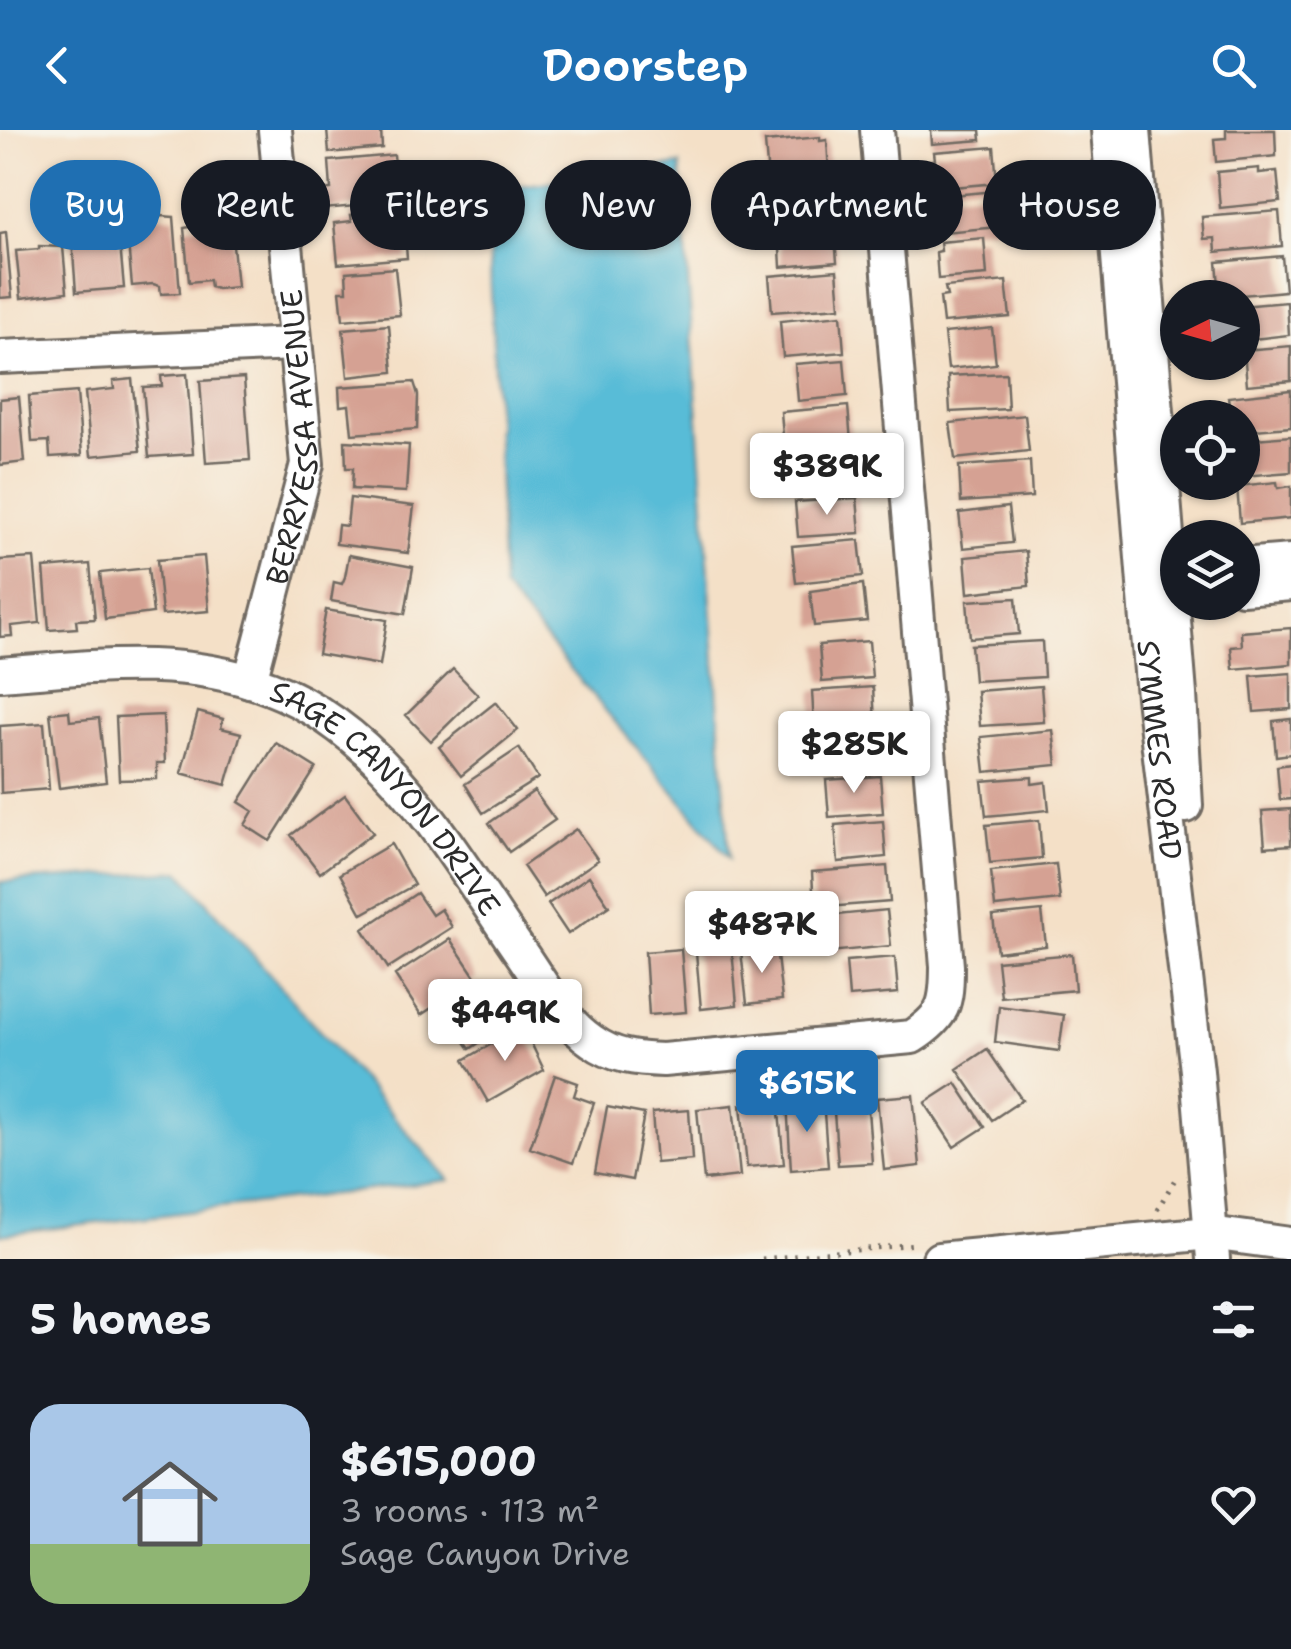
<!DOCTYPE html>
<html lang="en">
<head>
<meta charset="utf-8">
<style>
	:root { --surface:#171b24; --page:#20242c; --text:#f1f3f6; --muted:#9ea1a6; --accent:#1f6fb2 }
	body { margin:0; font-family:"Shantell Sans",sans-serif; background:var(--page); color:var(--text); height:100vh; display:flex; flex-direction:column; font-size:38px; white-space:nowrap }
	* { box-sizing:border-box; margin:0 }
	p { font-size:32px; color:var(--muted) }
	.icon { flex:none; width:55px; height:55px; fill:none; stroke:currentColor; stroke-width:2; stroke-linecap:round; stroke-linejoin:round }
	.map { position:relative; height:1129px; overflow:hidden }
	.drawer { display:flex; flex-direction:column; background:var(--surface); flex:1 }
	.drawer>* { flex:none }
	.hud { position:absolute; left:30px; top:30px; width:1232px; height:90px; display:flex; gap:20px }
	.needle { width:65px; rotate:265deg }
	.controls { position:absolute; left:1160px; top:150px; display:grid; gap:20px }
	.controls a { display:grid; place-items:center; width:100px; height:100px; border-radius:50%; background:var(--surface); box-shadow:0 2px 8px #0004; font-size:50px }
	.price { position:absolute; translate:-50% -85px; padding:0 22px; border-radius:10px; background:#fff; color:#222; font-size:32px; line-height:65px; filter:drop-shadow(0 2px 5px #0008) }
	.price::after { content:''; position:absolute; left:50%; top:60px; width:30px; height:22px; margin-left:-15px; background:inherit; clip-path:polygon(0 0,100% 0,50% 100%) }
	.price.active { background:var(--accent); color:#fff }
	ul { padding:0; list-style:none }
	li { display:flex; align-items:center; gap:30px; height:250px; padding:0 30px }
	li span { display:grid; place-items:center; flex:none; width:280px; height:200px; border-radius:30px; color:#555 }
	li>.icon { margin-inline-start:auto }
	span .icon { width:120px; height:120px; fill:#fffc; stroke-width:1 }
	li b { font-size:42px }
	h2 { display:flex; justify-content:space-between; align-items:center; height:120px; padding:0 30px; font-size:42px }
	.chip { padding:0 35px; border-radius:45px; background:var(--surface); box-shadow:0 2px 8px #0004; font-size:35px; line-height:90px }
	.chip.active { background:var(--accent); color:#fff }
	header { display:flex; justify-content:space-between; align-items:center; height:130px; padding:0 30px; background:var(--accent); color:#fff; font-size:45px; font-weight:600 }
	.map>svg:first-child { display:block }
	.water { fill:#59bcd7; stroke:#427481; stroke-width:2.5 }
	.building { fill:#d5a193 }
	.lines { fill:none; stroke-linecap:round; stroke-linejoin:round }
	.minor-casing { stroke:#716a62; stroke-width:38 }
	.path { stroke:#716a62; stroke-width:5; stroke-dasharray:2.5 8; stroke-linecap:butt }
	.minor { stroke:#fff; stroke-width:32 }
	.labels { text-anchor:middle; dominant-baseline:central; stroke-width:9; stroke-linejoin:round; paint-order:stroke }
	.street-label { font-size:30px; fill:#2b2b2b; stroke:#f7f3e8 }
</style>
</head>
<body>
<header><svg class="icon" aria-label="back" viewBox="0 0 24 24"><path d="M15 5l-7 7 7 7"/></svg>Doorstep<svg class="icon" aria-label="search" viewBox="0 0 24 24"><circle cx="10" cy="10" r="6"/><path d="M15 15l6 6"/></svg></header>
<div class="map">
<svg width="1291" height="1129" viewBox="0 0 1291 1129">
	<rect width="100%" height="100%" fill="#f7f3e8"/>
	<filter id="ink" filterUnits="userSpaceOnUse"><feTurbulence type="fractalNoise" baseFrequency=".01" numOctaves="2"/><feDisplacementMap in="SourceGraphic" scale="20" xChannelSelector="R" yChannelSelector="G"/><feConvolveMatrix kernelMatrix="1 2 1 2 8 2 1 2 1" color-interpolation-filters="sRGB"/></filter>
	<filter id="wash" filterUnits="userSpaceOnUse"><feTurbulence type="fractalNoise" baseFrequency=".0048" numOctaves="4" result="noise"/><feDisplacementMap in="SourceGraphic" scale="40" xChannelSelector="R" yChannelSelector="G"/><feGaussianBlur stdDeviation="2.25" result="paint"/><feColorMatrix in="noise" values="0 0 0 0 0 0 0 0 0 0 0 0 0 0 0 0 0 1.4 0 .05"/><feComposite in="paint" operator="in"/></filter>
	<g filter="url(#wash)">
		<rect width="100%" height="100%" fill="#f4e0c7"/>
		<path class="water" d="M680 35 729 728 503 458 487 60Z
			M180 741 449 1050 0 1105V752Z"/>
		<g id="blocks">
			<path class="building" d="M327 0H381L382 18 329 23Z
				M931 0H980L981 10 932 14Z
				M1226 0H1275L1276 26 1216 32 1214 9 1226 8Z
				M820 7V11L827 10 829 43 768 48 765 12Z
				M994 17 997 53 931 59 929 30H935L934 22Z
				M394 25 399 72 324 79 322 60 331 59 329 31Z
				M1259 38V43L1277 41 1280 72 1220 78 1217 42Z
				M830 51 832 87 783 91 780 55Z
				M1006 60 1009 96 944 102 943 91 934 92 931 67Z
				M403 81 407 128 338 134 334 93 352 91 351 85Z
				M1279 81 1282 116 1216 122 1215 108 1204 109 1202 87Z
				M161 86 174 87 180 163 161 164 160 156 153 154 132 156 126 91Z
				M95 92H118L124 158 76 162 71 96Z
				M213 93 231 94 237 157 217 159 210 157 209 150 189 152 184 98Z
				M834 96 837 132 781 137 779 100Z
				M6 102 12 167 0 168V103Z
				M984 108 987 145 938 149 936 122 941 121 940 112Z
				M39 116 63 117 67 162 21 168 16 121 39 119Z
				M1282 126 1285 161 1220 167 1217 132Z
				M395 138 400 185 343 190 340 161H347L346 142Z
				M837 140 840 177 772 182 769 146Z
				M1006 151 1010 187 943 193 940 167 947 166 945 157Z
				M1287 172 1289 205 1243 210 1242 176Z
				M841 185 844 222 783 227 780 191Z
				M389 195 393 242 348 247 343 199Z
				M992 198 996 234 948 239 944 203Z
				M1291 216V251L1247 255 1244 220Z
				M844 230 847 266 798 271 795 234Z
				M1006 243 1008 279 950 282 948 246Z
				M187 244 193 324 149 327 143 257 162 256 161 246Z
				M244 248 250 330 206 333 200 251Z
				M132 249 140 321 91 326 85 262 114 259 113 251Z
				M414 252 418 265 417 299 352 304 349 275 340 276 339 257Z
				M1291 260V297L1242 301V288H1218L1217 281 1230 280 1228 267Z
				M77 262 82 325 50 327 49 311 32 312 29 266Z
				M19 267 25 332 0 335V269Z
				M848 276 851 312 784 318 781 282Z
				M1025 285 1029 321 955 329 950 293Z
				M1291 306V342L1242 346V310Z
				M345 311 409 315 406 362 352 359 353 338H346Z
				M852 321 855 357 806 361 803 325Z
				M1030 331 1032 367 961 372 959 336Z
				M1277 352 1278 358 1291 356V388L1240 393 1237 356Z
				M350 368 414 376 408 423 336 414 338 395 347 396Z
				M857 368 860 403 798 407 795 372Z
				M1008 377 1012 413 963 418 959 383Z
				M859 410 863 446 796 453 792 416Z
				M1026 421 1029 456 968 463 965 427Z
				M349 425 413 437 405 484 331 471 334 452 342 454 345 447Z
				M204 426 209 481 162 485 157 430Z
				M34 428 40 493 11 496 12 506 0 507V430Z
				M90 434 95 489 76 490 77 498 49 500 44 438Z
				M148 438 153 483 105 489 100 443Z
				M863 454 867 491 814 496 810 461Z
				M1016 468 1019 504 970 508 967 471Z
				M326 480 387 490 380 535 318 524Z
				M1291 498V534L1233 539 1231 517 1242 516 1241 502Z
				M869 511 872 548 822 552 819 515Z
				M1042 511 1044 547 974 551 971 515Z
				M453 539 478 565 431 611 406 585Z
				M1291 543V579L1254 582 1251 546Z
				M1041 556 1044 592 980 596 977 561Z
				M873 557 875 592 814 596 812 561Z
				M496 572 518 600 461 646 439 617Z
				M69 581 70 591 99 588 106 652 59 658 50 583Z
				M198 582 223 589 221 598 241 603 226 655 181 643Z
				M163 585 165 633H157V649L119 650 116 587Z
				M1291 589V624L1276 626 1273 591Z
				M44 593 49 659 1 663 0 596Z
				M1053 600 1057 635 985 642 981 607Z
				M874 602 877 638 811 642 809 606Z
				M276 613 316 638 270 711 245 695 253 681 239 672Z
				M519 618 538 648 483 683 465 654Z
				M1291 634V669L1280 670 1277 636Z
				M880 646 883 683 829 687 826 650Z
				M1032 647V654L1046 652 1049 680 986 686 982 651Z
				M534 661 555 690 509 722 489 693Z
				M345 665 373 703 320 743 291 705Z
				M1291 679V715L1265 717 1262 681Z
				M1039 690 1042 728 990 733 986 695Z
				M883 691 886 727 838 732 835 695Z
				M576 699 598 730 544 767 523 736Z
				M391 714 414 755 362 784 340 744Z
				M1056 734 1060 770 995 777 991 741Z
				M887 736 890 772 814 778 812 742Z
				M589 746 609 776 568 804 548 774Z
				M417 763 432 785 441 779 452 797 388 838 363 799Z
				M887 780 891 816 819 823 816 787Z
				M1042 781 1046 816 997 822 993 786Z
				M731 808 737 875 701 879 695 811Z
				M450 809 476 848 421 885 395 845Z
				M776 817 782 870 747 874 741 821Z
				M681 819 686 882 649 885 645 822Z
				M1072 824 1075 860 1001 867 997 831Z
				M895 827 898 863 849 867 846 831Z
				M482 854 508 893 470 919 443 880Z
				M999 876 1064 885 1059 921 995 912Z
				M523 896 544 940 488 972 464 930Z
				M987 919 1022 970 992 990 957 939Z
				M555 945 578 953 574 966 594 973 573 1033 530 1018Z
				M956 953 985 997 954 1017 925 973Z
				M913 965 920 1036 884 1040 877 968Z
				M867 966 872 1033 838 1035 833 969Z
				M823 969 828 1037 791 1040 787 972Z
				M778 972 784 1034 747 1037 741 975Z
				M733 975 740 1046 704 1050 697 979Z
				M607 977 644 984 632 1050 595 1043Z
				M689 980 692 1030 656 1033 652 983Z"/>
		</g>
	</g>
	<g filter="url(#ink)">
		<use href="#blocks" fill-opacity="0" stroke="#716a62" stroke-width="2.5"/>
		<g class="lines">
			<defs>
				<g id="minor">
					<path id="s1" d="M1108 0 1153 567 1197 941 1213 1129"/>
					<path d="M1134 0 1180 564 1186 676"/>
					<path d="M0 227 295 214"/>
					<path d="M1242 435 1291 431"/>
					<path d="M1242 458 1291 454"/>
					<path id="s2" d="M0 544C91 537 182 524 270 558 388 603 453 725 521 823 542 853 561 890 592 911 614 927 637 929 663 930L912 907C945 886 947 873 947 836L877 0"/>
					<path id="s3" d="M250 551 307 334 275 0"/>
					<path d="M939 1129 1210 1103 1291 1114"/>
				</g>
			</defs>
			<use href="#minor" class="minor-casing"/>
			<path class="path" d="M1157 1080 1177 1046
				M762 1129 917 1114"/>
			<use href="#minor" class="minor"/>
		</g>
	</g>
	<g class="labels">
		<g class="street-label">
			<text stroke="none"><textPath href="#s3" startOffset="250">BERRYESSA AVENUE</textPath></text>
			<text stroke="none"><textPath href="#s1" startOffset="622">SYMMES ROAD</textPath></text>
			<text stroke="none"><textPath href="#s2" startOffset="435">SAGE CANYON DRIVE</textPath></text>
		</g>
	</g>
</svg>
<div class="controls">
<a><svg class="needle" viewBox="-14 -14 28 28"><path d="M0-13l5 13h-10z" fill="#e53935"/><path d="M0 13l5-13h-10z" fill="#9ea1a6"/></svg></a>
<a><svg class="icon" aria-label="locate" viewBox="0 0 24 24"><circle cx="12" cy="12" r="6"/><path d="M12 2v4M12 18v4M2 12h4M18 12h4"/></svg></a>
<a><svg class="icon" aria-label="layers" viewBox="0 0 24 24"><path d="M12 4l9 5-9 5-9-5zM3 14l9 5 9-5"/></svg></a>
</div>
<b class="price" style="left:827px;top:388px">$389K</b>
<b class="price" style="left:854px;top:666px">$285K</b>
<b class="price" style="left:762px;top:846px">$487K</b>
<b class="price" style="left:505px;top:934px">$449K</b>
<b class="price active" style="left:807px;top:1005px">$615K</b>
<div class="hud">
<a class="chip active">Buy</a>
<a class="chip">Rent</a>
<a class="chip">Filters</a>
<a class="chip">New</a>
<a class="chip">Apartment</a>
<a class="chip">House</a>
</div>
</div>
<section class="drawer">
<h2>5 homes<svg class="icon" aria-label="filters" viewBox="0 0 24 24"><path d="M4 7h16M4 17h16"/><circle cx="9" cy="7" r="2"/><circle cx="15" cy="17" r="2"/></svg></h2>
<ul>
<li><span style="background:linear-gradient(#a9c7e8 70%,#8fb573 0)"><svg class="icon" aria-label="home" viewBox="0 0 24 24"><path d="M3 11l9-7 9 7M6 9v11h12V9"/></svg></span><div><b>$615,000</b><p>3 rooms · 113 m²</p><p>Sage Canyon Drive</p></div><svg class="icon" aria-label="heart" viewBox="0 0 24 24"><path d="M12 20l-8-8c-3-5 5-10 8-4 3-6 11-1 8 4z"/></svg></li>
</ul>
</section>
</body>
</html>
